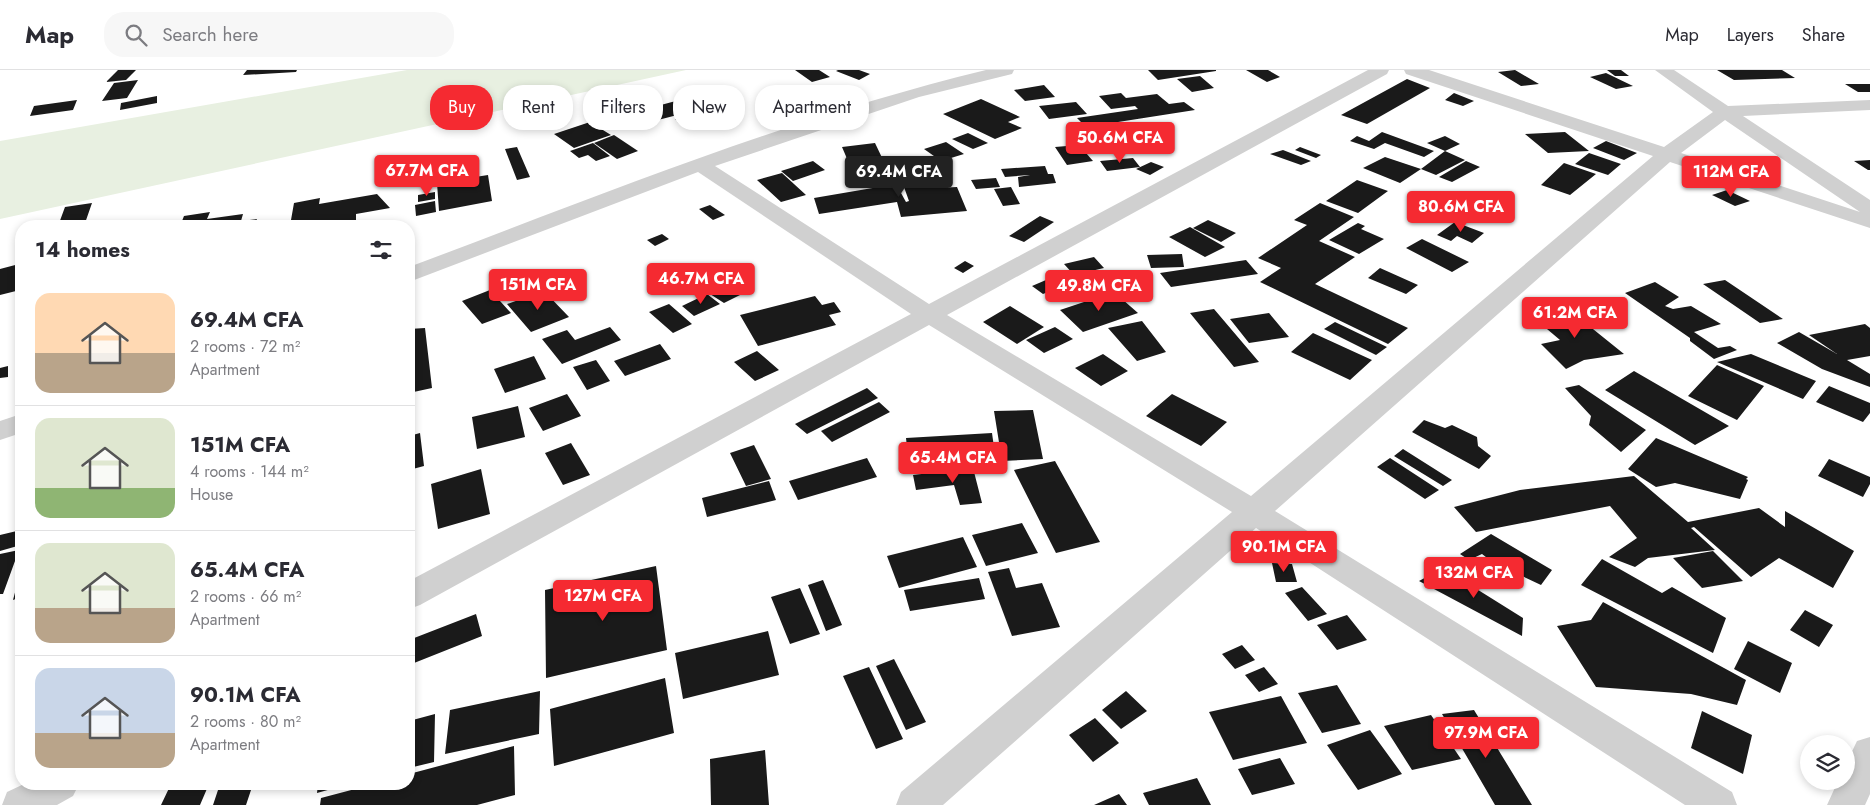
<!DOCTYPE html>
<html lang="en">
<head>
<meta charset="utf-8">
<style>
	:root { --surface:#fff; --page:#f7f7f7; --text:#2b2b33; --muted:#7c7c81; --line:#e1e1e2; --accent:#f52a31 }
	body { margin:0; font-family:Jost,sans-serif; background:var(--page); color:var(--text); height:100vh; display:flex; flex-direction:column; font-size:19px; white-space:nowrap }
	* { box-sizing:border-box; margin:0 }
	p { font-size:16px; color:var(--muted) }
	.icon { flex:none; width:28px; height:28px; fill:none; stroke:currentColor; stroke-width:2; stroke-linecap:round; stroke-linejoin:round }
	.map { position:relative; flex:1; overflow:hidden }
	.side { position:absolute; left:15px; top:150px; width:400px; height:570px; display:flex; flex-direction:column; background:var(--surface); border-radius:20px; box-shadow:0 2px 8px #0003 }
	.side>* { flex:none }
	.top-card { position:absolute; left:430px; top:15px; width:475px; height:45px; display:flex; gap:10px }
	.tools { position:absolute; left:1800px; top:665px; display:grid; gap:10px }
	.tools a { display:grid; place-items:center; width:55px; height:55px; border-radius:50%; background:var(--surface); box-shadow:0 2px 8px #0003; font-size:25px }
	.price { position:absolute; translate:-50% -42px; padding:0 11px; border-radius:5px; background:var(--accent); color:#fff; font-size:16px; line-height:32px; filter:drop-shadow(0 1px 2px #0008) }
	.price::after { content:''; position:absolute; left:50%; top:30px; width:15px; height:11px; margin-left:-8px; background:inherit; clip-path:polygon(0 0,100% 0,50% 100%) }
	.price.on { background:#222; color:#fff }
	ul { padding:0; list-style:none }
	li { display:flex; align-items:center; gap:15px; height:125px; padding:0 20px }
	li+li { border-top:1px solid var(--line) }
	li span { display:grid; place-items:center; flex:none; width:140px; height:100px; border-radius:15px; color:#555 }
	li>.icon { margin-inline-start:auto }
	span .icon { width:60px; height:60px; fill:#fffc; stroke-width:1 }
	li b { font-size:21px }
	h2 { display:flex; justify-content:space-between; align-items:center; height:60px; padding:0 20px; font-size:21px }
	.tag { padding:0 18px; border-radius:20px; background:var(--surface); box-shadow:0 2px 8px #0003; font-size:18px; line-height:45px }
	.tag.on { background:var(--accent); color:#fff }
	header { display:flex; align-items:center; gap:30px; box-sizing:border-box; height:70px; padding:0 25px; background:var(--surface); border-bottom:1px solid var(--line) }
	header strong { font-size:24px }
	nav { display:flex; gap:28px; margin-inline-start:auto; font-size:18px }
	.search { width:350px; height:45px; background:var(--page); display:flex; align-items:center; gap:12px; box-sizing:border-box; padding:0 18px; border-radius:20px; color:var(--muted); font-size:19px }
	.map>svg:first-child { display:block }
	.green { fill:#e8f0e1 }
	.building { fill:#1a1a1a }
	.lines { fill:none; stroke-linecap:round; stroke-linejoin:round }
	.minor { fill:#d0d0d0; fill-rule:evenodd }
</style>
</head>
<body>
<header>
<strong>Map</strong>
<div class="search"><svg class="icon" aria-label="search" viewBox="0 0 24 24"><circle cx="10" cy="10" r="6"/><path d="M15 15l6 6"/></svg>Search here</div>
<nav><a>Map</a><a>Layers</a><a>Share</a></nav>
</header>
<div class="map">
<svg width="1870" height="735" viewBox="0 0 1870 735">
	<rect width="100%" height="100%" fill="#fff"/>
	<path class="green" d="M407 0H686L0 149V71Z"/>
	<path class="building" d="M118 0H136L126 10 106 12Z
		M247 0H297L296 2 243 5Z
		M795 0H819L830 7 812 12Z
		M838 0H859L870 4 859 10 836 1Z
		M1148 0H1216V1L1158 10Z
		M1246 0H1268L1280 7 1267 12Z
		M1515 0 1539 14 1521 16 1498 2Z
		M1607 0H1621L1629 6H1615Z
		M1717 0H1782L1795 8 1734 10Z
		M1606 3 1633 16 1616 19 1590 7Z
		M1200 6 1214 18 1192 22 1177 9Z
		M1407 9 1430 18 1367 54 1341 45Z
		M138 10 127 28 102 31 114 13Z
		M1845 14H1870V22H1858Z
		M1044 15 1055 27 1025 31 1014 20Z
		M1121 23 1126 28 1157 24 1169 34 1184 32 1195 40 1086 57 1077 48 1138 39 1135 36 1111 39 1099 26Z
		M1454 23 1474 31 1463 36 1445 30Z
		M698 25 712 36 658 50 646 39Z
		M157 26V33L120 40 121 33Z
		M775 27 787 35 772 40 760 31Z
		M981 29 1020 47 1008 52 1022 58 995 69 943 44Z
		M77 30 73 40 30 46 34 36Z
		M1076 32 1087 44 1049 49 1039 36Z
		M719 36 729 43 714 47 705 41Z
		M686 46 692 51 680 55 675 49Z
		M590 52 611 65 574 78 554 64Z
		M1132 53 1141 63 1129 64 1142 77 1093 84 1073 61Z
		M1382 62 1434 81 1424 87 1385 73 1374 79 1350 71 1357 66 1369 71Z
		M1565 62 1589 81 1548 83 1525 64Z
		M968 63 988 73 973 79 952 69Z
		M614 65 638 81 617 89 594 73Z
		M1445 66 1460 74 1445 81 1427 73Z
		M1606 71 1637 83 1624 90 1593 78Z
		M946 72 964 84 941 91 924 79Z
		M593 73 610 86 596 91 588 85 579 88 570 81Z
		M875 73 885 94 851 98 842 77Z
		M1079 75 1093 91 1067 95 1055 77Z
		M517 77 530 107 517 110 505 79Z
		M1300 77 1321 85 1316 88 1295 80Z
		M1283 80 1311 91 1301 95 1270 84Z
		M1445 81 1465 90 1436 105 1421 99 1400 113 1363 98 1385 87 1421 99Z
		M1589 83 1621 94 1608 105 1575 94Z
		M1133 88 1140 97 1107 101 1100 91Z
		M478 90 479 105 436 112V105L421 108 422 98Z
		M1870 90V100H1868L1854 91Z
		M813 91 825 100 793 111 781 101Z
		M1466 91 1480 97 1452 112 1439 107Z
		M1151 92 1164 97 1150 105 1136 99Z
		M1564 93 1596 104 1570 125 1541 115Z
		M1045 96 1048 104H1053L1056 113 1019 117 1018 107 1030 105 1005 107 1001 99Z
		M782 103 806 125 781 132 757 110Z
		M933 103 938 118 957 117 967 141 901 147 897 132 819 144 814 128 896 114 906 132 909 131 900 106Z
		M488 105 492 131 439 141 437 113Z
		M996 108 1000 117 976 119 971 110Z
		M1357 110 1388 121 1358 143 1326 131Z
		M1011 117 1020 134 1003 136 994 119Z
		M1727 120 1750 131 1735 136 1712 125Z
		M435 122V129L418 132V125Z
		M377 124 390 138 356 144V154L351 156H262L291 150 294 133 320 128 319 134Z
		M1431 129 1449 136 1433 149 1408 139 1420 130 1428 133Z
		M435 131 436 142 416 146 415 135Z
		M92 133 84 156H58L65 137Z
		M1320 133 1354 147 1319 171 1355 187 1315 214 1408 258 1388 274 1260 212 1281 198 1258 188 1307 155 1294 150Z
		M710 135 725 145 713 150 699 139Z
		M210 142 207 149 243 144 241 151 257 149 254 156H180L184 146Z
		M1040 146 1054 152 1024 172 1009 166Z
		M1208 150 1236 163 1221 172 1193 158Z
		M1455 152 1484 163 1472 173 1457 166 1451 171 1437 165Z
		M1358 153 1365 156 1361 159 1384 169 1359 184 1329 170Z
		M1190 157 1225 177 1205 187 1169 167Z
		M662 164 669 169 655 176 647 170Z
		M1422 169 1469 192 1452 202 1406 178Z
		M1182 184 1184 197 1151 198 1147 185Z
		M1094 187 1104 198 1074 205 1064 194Z
		M1246 190 1258 204 1171 217 1160 203Z
		M965 191 974 196 963 203 954 198Z
		M19 194 16 221 0 225V199Z
		M1380 198 1418 215 1406 224 1368 208Z
		M1053 207 1065 215 1043 224 1032 216Z
		M1725 210 1783 249 1760 253 1703 214Z
		M736 211 750 220 724 233 710 224Z
		M1655 212 1679 227 1665 236 1673 239 1691 236 1721 254 1694 262 1718 278 1730 276 1737 280 1714 289 1690 271V268L1625 223Z
		M490 220 511 243 482 254 462 231Z
		M544 221 569 247 531 262 507 234Z
		M1114 222 1138 243 1083 262 1060 240Z
		M707 224 720 234 694 246 682 236Z
		M815 226 822 235 834 232 841 242 829 245 836 255 758 276 740 245Z
		M669 234 692 254 673 263 649 242Z
		M1561 235 1583 251 1624 284 1584 290 1566 299 1541 274 1560 270 1547 259 1557 257 1535 241Z
		M1010 236 1044 257 1017 274 983 252Z
		M1214 239 1259 292 1234 297 1190 243Z
		M1269 243 1289 267 1249 273 1230 249Z
		M1142 251 1166 282 1137 291 1108 258Z
		M1335 252 1387 277 1376 285 1324 259Z
		M1865 254 1870 258V286L1847 290 1870 304V317L1822 299 1777 273 1799 262 1837 284 1809 265Z
		M610 257 621 270 562 294 542 269 567 260 575 270Z
		M1055 257 1073 269 1044 283 1026 270Z
		M425 258 432 318 409 323V259Z
		M1313 263 1372 290 1350 310 1291 282Z
		M660 274 671 289 625 306 614 291Z
		M757 281 779 300 755 311 734 292Z
		M1103 284 1128 301 1101 316 1075 298Z
		M1751 284 1816 311 1803 329 1717 292Z
		M534 286 546 309 505 323 494 299Z
		M596 290 610 311 587 320 573 297Z
		M1717 295 1764 316 1737 350 1688 326Z
		M8 296V307L0 308V298Z
		M1634 301 1729 356 1695 375 1605 320Z
		M1579 315 1646 360 1621 382 1589 355 1591 346 1565 318Z
		M1829 316 1870 333V343L1863 352 1816 332Z
		M867 318 878 328 807 364 795 354Z
		M567 324 581 346 543 361 529 338Z
		M1172 324 1227 352 1201 376 1146 346Z
		M879 332 890 342 832 372 821 361Z
		M518 336 525 367 477 379 472 347Z
		M1033 340 1043 389 1002 391 994 341Z
		M1424 350 1445 358 1452 355 1477 367 1478 376 1491 386 1479 399 1412 362Z
		M420 363 424 396 409 400V366Z
		M992 363 996 392 909 396 906 368Z
		M1656 368 1748 407 1746 409 1748 410 1740 429 1675 413 1656 417 1628 399Z
		M571 373 590 405 563 415 545 383Z
		M754 375 771 409 746 416 730 383Z
		M1403 379 1452 410 1443 416 1394 386Z
		M867 388 877 407 798 430 789 411Z
		M1390 388 1439 420 1425 429 1377 397Z
		M1829 389 1870 407V414L1863 427 1818 406Z
		M1055 391 1100 472 1056 483 1014 400Z
		M973 398 982 433 960 435 954 415 916 420 913 405Z
		M481 399 490 444 438 459 431 414Z
		M1634 406 1688 452 1759 438 1785 457V441L1854 481 1833 518 1779 488 1751 507 1694 457 1691 458 1715 480 1648 488 1635 497 1609 487 1637 468 1610 436 1476 462 1454 437 1520 420Z
		M769 411 776 430 707 447 702 428Z
		M1022 453 1038 483 986 496 972 465Z
		M21 460V475L0 481V465Z
		M1491 464 1552 500 1541 515 1520 505 1513 515 1490 505 1495 494 1482 484 1469 490 1460 484Z
		M963 467 977 497 899 518 887 486Z
		M19 480 3 524H0V484Z
		M1713 481 1743 511 1702 518 1673 488Z
		M1602 489 1662 523 1672 517 1726 548 1713 583 1581 515Z
		M1272 493 1292 494 1297 512H1276Z
		M656 496 667 580 546 608 545 520Z
		M1009 498 1016 518 1042 513 1060 557 1012 566 988 502Z
		M1443 498 1523 548 1522 566 1419 511Z
		M21 500V527L13 530Z
		M979 508 985 529 910 541 904 520Z
		M823 510 842 555 826 561 808 515Z
		M1302 517 1327 544 1308 551 1285 523Z
		M800 518 820 564 790 574 771 527Z
		M1603 532 1746 610 1737 635 1691 624 1596 617 1557 556 1591 550Z
		M1805 540 1833 555 1819 577 1790 560Z
		M476 544 482 566 409 595V570Z
		M1347 545 1367 570 1337 580 1317 555Z
		M768 561 779 605 683 629 675 583Z
		M1748 571 1792 593 1780 623 1734 599Z
		M1242 575 1255 590 1235 599 1222 584Z
		M894 589 926 652 906 660 876 596Z
		M869 597 903 669 876 679 843 606Z
		M1264 597 1278 614 1259 622 1245 605Z
		M665 608 674 663 554 696 550 639Z
		M1337 615 1361 654 1322 663 1298 623Z
		M540 621 539 664 445 684 450 640Z
		M1126 621 1147 641 1121 659 1102 640Z
		M1281 626 1307 673 1233 690 1209 642Z
		M1474 640 1532 735H1495L1442 644Z
		M1702 641 1752 665 1743 704 1691 678Z
		M435 644 434 692 409 698V651Z
		M1431 645 1461 689 1412 700 1384 656Z
		M1095 648 1119 673 1093 692 1069 665Z
		M1370 660 1402 704 1358 720 1327 675Z
		M514 676 515 725 477 735H320L321 728 374 714H409V704Z
		M765 680 769 735H711L710 689Z
		M1280 688 1295 714 1252 725 1238 699Z
		M1197 708 1211 735H1149L1143 723Z
		M171 714H209L200 735H161Z
		M236 714H253L246 735H213L219 717Z
		M318 714H349L317 723Z
		M1119 724 1127 735H1094Z"/>
	<g class="lines">
		<path class="minor" d="M986 0H1014L1012 4 919 27 715 96 929 234 1368 0H1389L1387 4 947 245 1251 426 1653 86 1406 4 1404 0H1429L1664 77 1713 42 1655 0H1674L1728 36 1870 30V40L1743 46 1870 130V158L1670 92 1275 441 1732 722 1737 735H1685L1256 458 943 735H896L901 722 1232 442 929 255 420 535 409 539V511L911 244 698 102 409 212V197C599 126 788 48 986 0ZM1725 50 1860 142 1681 83Z
			M21 344V363L0 370V351Z
			M1870 667V724L1865 735H1827L1838 711H1846V694L1857 671Z
			M24 714H79L73 726 57 735H2L7 722Z"/>
	</g>
</svg>
<div class="tools">
<a><svg class="icon" aria-label="layers" viewBox="0 0 24 24"><path d="M12 4l9 5-9 5-9-5zM3 14l9 5 9-5"/></svg></a>
</div>
<b class="price" style="left:1120px;top:94px">50.6M CFA</b>
<b class="price" style="left:427px;top:127px">67.7M CFA</b>
<b class="price on" style="left:899px;top:128px">69.4M CFA</b>
<b class="price" style="left:1731px;top:128px">112M CFA</b>
<b class="price" style="left:1461px;top:163px">80.6M CFA</b>
<b class="price" style="left:701px;top:235px">46.7M CFA</b>
<b class="price" style="left:538px;top:241px">151M CFA</b>
<b class="price" style="left:1099px;top:242px">49.8M CFA</b>
<b class="price" style="left:1575px;top:269px">61.2M CFA</b>
<b class="price" style="left:953px;top:414px">65.4M CFA</b>
<b class="price" style="left:1284px;top:503px">90.1M CFA</b>
<b class="price" style="left:1474px;top:529px">132M CFA</b>
<b class="price" style="left:603px;top:552px">127M CFA</b>
<b class="price" style="left:1486px;top:689px">97.9M CFA</b>
<div class="top-card">
<a class="tag on">Buy</a>
<a class="tag">Rent</a>
<a class="tag">Filters</a>
<a class="tag">New</a>
<a class="tag">Apartment</a>
</div>
<section class="side">
<h2>14 homes<svg class="icon" aria-label="filters" viewBox="0 0 24 24"><path d="M4 7h16M4 17h16"/><circle cx="9" cy="7" r="2"/><circle cx="15" cy="17" r="2"/></svg></h2>
<ul>
<li><span style="background:linear-gradient(#ffd9b3 60%,#b9a48a 0)"><svg class="icon" aria-label="home" viewBox="0 0 24 24"><path d="M3 11l9-7 9 7M6 9v11h12V9"/></svg></span><div><b>69.4M CFA</b><p>2 rooms · 72 m²</p><p>Apartment</p></div></li>
<li><span style="background:linear-gradient(#dfe7d0 70%,#8fb573 0)"><svg class="icon" aria-label="home" viewBox="0 0 24 24"><path d="M3 11l9-7 9 7M6 9v11h12V9"/></svg></span><div><b>151M CFA</b><p>4 rooms · 144 m²</p><p>House</p></div></li>
<li><span style="background:linear-gradient(#dfe7d0 65%,#b9a48a 0)"><svg class="icon" aria-label="home" viewBox="0 0 24 24"><path d="M3 11l9-7 9 7M6 9v11h12V9"/></svg></span><div><b>65.4M CFA</b><p>2 rooms · 66 m²</p><p>Apartment</p></div></li>
<li><span style="background:linear-gradient(#c9d6e8 65%,#b9a48a 0)"><svg class="icon" aria-label="home" viewBox="0 0 24 24"><path d="M3 11l9-7 9 7M6 9v11h12V9"/></svg></span><div><b>90.1M CFA</b><p>2 rooms · 80 m²</p><p>Apartment</p></div></li>
</ul>
</section>
</div>
</body>
</html>
